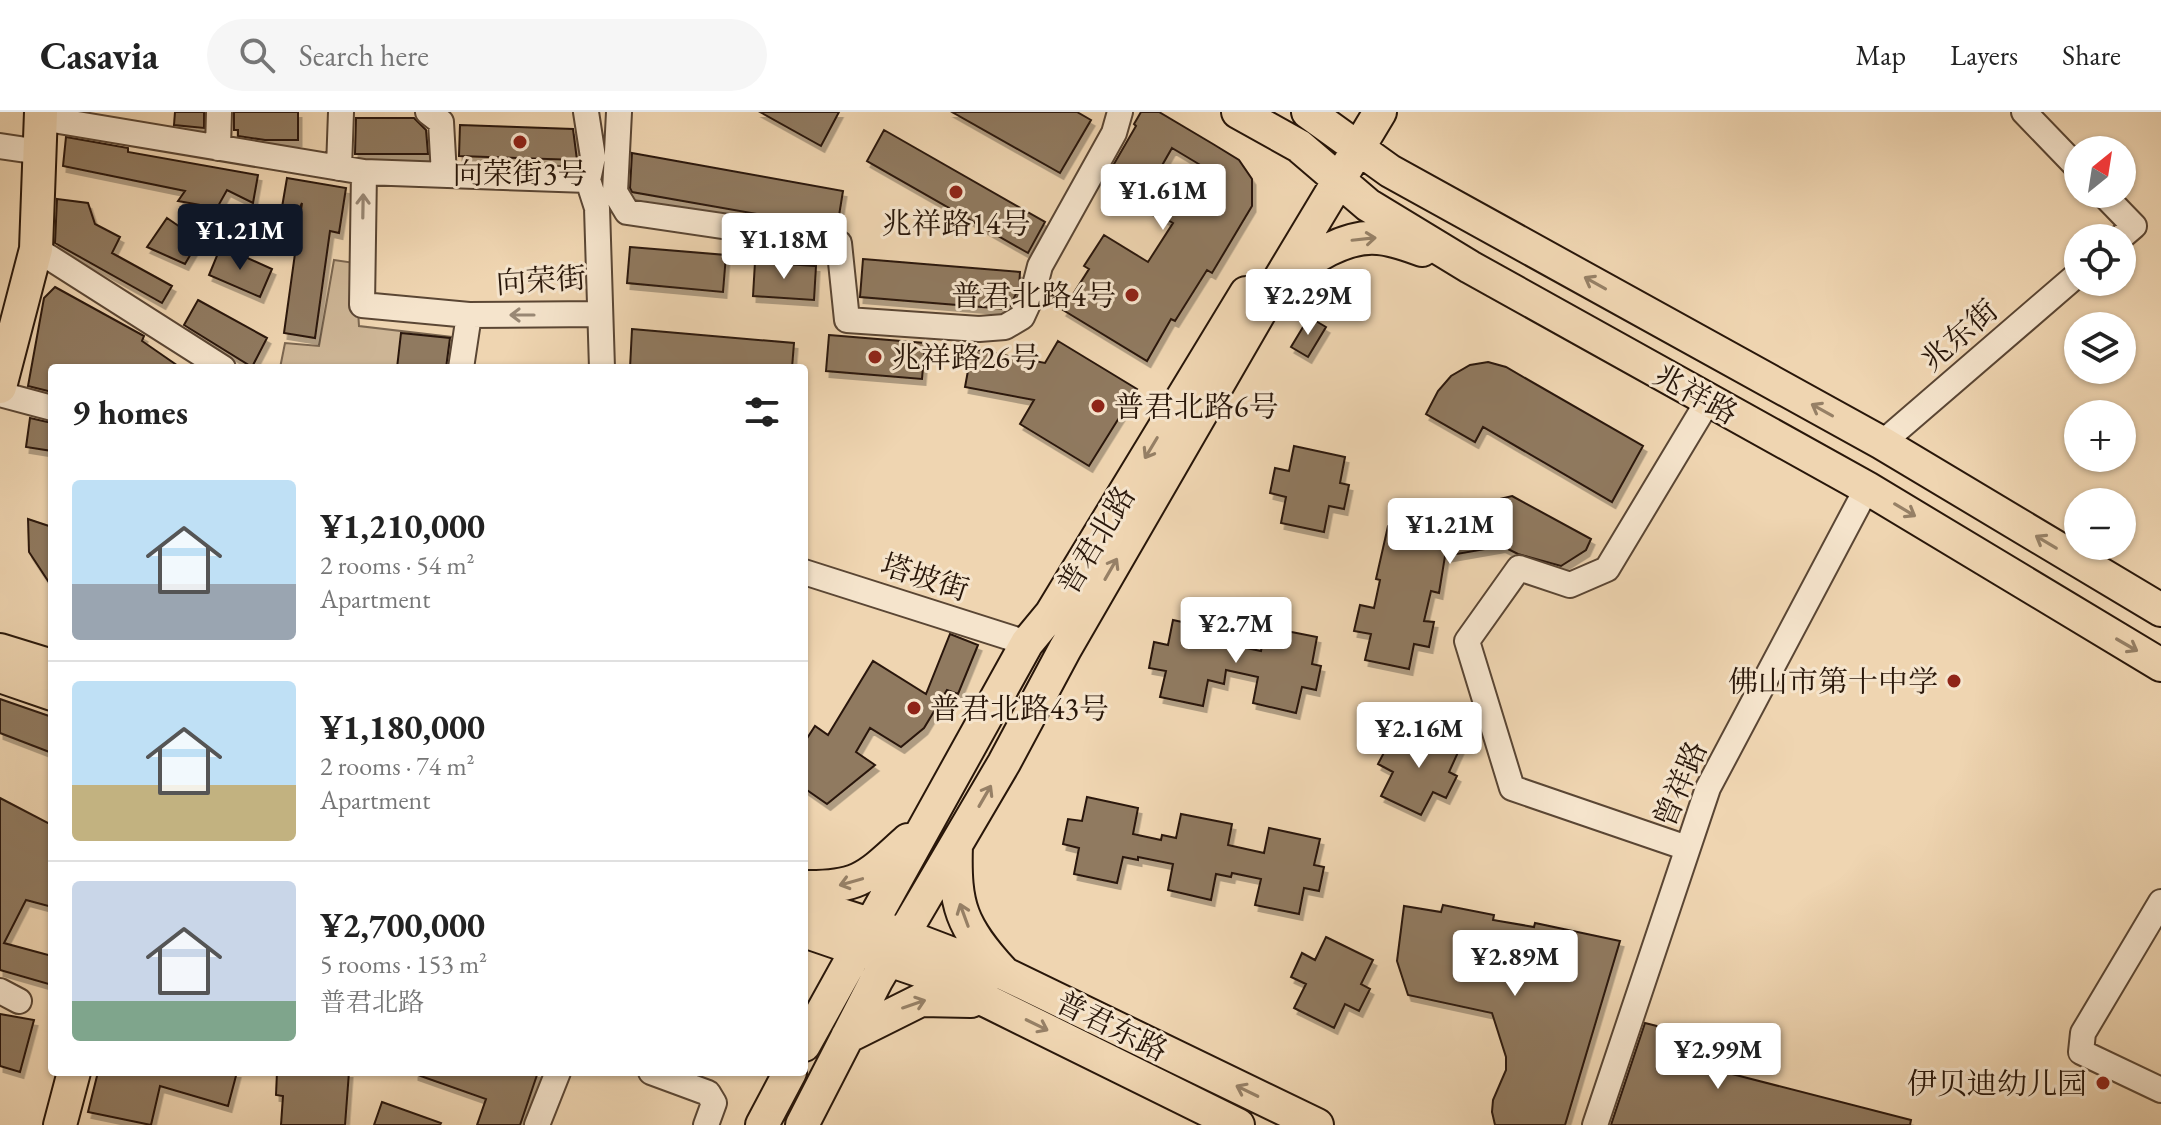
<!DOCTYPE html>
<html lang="en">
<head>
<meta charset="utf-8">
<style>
	:root { --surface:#fff; --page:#f6f6f6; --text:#222; --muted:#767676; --line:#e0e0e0; --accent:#111827 }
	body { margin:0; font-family:"EB Garamond","Noto Serif SC",serif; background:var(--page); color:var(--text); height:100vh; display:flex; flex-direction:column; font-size:30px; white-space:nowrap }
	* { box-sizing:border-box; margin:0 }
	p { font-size:26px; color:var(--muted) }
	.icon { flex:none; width:44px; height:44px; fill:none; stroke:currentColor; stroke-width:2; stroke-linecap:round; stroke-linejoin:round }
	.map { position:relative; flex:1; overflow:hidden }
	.panel { position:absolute; left:48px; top:252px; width:760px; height:712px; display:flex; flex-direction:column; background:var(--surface); border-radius:8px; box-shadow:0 2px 6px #0004 }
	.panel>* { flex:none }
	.needle { width:52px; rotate:30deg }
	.fabs { position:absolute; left:2064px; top:24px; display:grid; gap:16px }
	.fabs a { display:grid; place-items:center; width:72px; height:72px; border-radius:50%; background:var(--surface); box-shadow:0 2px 6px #0004; font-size:40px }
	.price { position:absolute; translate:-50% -68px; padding:0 18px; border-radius:8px; background:#fff; color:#222; font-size:26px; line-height:52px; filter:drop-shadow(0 2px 4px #0008) }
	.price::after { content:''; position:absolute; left:50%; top:48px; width:24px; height:18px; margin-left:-12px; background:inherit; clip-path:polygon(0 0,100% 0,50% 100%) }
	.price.active { background:var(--accent); color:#fff }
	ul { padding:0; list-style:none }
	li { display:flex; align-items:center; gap:24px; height:200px; padding:0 24px }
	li+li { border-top:2px solid var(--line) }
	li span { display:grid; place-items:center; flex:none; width:224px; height:160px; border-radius:8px; color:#555 }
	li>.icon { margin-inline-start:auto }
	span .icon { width:96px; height:96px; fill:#fffc; stroke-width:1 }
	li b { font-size:34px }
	h2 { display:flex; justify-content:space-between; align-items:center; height:96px; padding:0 24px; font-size:34px }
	header { display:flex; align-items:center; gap:48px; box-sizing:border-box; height:112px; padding:0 40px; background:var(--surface); border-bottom:2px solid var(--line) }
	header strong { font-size:38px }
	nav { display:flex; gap:44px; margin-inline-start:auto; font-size:28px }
	.search { width:560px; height:72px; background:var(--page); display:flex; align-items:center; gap:20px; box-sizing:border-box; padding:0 28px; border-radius:44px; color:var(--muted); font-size:30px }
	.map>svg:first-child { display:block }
	.green { fill:#cdb595; stroke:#7b6650; stroke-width:2 }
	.building { fill:#907a61; stroke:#29170a; stroke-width:2; fill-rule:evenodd; filter:url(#shadow) }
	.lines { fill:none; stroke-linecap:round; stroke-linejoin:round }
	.minor-casing { stroke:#5a4634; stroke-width:28 }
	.major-casing { stroke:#29170a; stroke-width:36 }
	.minor { stroke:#f5e4cc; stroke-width:24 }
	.major { stroke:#efd5b1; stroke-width:32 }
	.oneway { stroke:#998875 }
	.oneway2 { stroke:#968066 }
	.poi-dot { fill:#8f2418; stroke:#f5e4cc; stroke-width:3 }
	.labels { text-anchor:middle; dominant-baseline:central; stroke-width:6; stroke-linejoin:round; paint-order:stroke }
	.poi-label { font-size:30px; fill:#29170a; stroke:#f5e4cc; text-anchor:end }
	.street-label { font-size:30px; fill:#29170a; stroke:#f5e4cc }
</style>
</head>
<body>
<header>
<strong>Casavia</strong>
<div class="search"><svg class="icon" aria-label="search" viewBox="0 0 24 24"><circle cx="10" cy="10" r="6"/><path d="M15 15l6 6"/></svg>Search here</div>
<nav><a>Map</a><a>Layers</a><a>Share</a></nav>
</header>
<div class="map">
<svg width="2161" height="1013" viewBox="0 0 2161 1013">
	<defs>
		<filter id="shadow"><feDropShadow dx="3.5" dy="6" stdDeviation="0" flood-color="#0004"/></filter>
	</defs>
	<rect width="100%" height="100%" fill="#efd5b1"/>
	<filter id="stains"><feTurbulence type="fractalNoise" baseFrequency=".0025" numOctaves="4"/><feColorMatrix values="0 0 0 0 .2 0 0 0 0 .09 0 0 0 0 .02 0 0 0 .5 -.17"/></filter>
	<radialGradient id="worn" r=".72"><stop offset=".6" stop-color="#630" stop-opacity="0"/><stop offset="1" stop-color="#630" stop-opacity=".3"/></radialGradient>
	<path class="green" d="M334 148 355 151 359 214 460 226 457 256H280L285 231 319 234Z"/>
	<path class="building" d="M175 0H204V16L174 13Z
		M234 0H298V28H265L238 24V18H234Z
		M760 0H839L821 34Z
		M952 0H1077L1091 8 1060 61Z
		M1141 0H1159L1213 32 1239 48 1252 67V94L1212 161 1207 158 1175 209 1171 207 1147 249 1063 198 1089 157 1084 154 1104 123 1148 150 1173 111 1103 71 1136 14 1134 12ZM1172 36 1207 57 1190 84 1156 64Z
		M356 6H414L426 18 428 42H355Z
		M460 13 573 17 577 48 459 44Z
		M884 18 1045 110 1028 141 867 49Z
		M66 25 128 36V40L258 63 253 91 227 78 217 96 178 89 185 79 63 54Z
		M632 41 843 79 837 116 632 80 630 76Z
		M287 66 346 76 339 121 330 119 315 226 284 221 302 91 281 137 275 136Z
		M57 87 88 91 95 112 120 125 112 141 172 174 162 191 55 131Z
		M167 106 199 128 185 152 147 135Z
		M221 134 272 157 260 185 209 163Z
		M630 135 726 143 723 180 627 171Z
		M863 147 1020 160 1019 176 1010 194 1006 197 860 185Z
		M755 150 816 154 814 188 753 184Z
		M55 175 144 224 142 229 181 256H52V280L28 274 44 186Z
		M198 188 267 226 252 255 184 213Z
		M1309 205 1326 215 1308 245 1291 235Z
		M632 217 794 231 792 256H630Z
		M401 221 450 226 446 256H397Z
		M829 223 925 231 922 267 826 259Z
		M1058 229 1137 277 1089 354 1020 312 1034 288 965 275 972 237 1045 251Z
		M1488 250 1506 255 1643 334 1612 390 1483 315 1475 330 1426 302 1438 279 1451 264 1470 253Z
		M30 306 52 311V339L26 335Z
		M1294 334 1345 345 1340 371 1349 373 1344 397 1329 394 1324 420 1281 411 1286 385 1270 381 1275 356 1289 359Z
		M1512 384 1591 427 1586 438 1561 454 1518 442 1502 434 1445 444 1439 481 1431 479 1424 509 1434 510 1429 535 1414 532 1409 557 1365 548 1371 522 1354 519 1360 493 1374 496 1380 468 1376 467 1388 414Z
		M28 407 52 415V475L29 440Z
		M1173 508 1224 519 1222 531 1261 539 1266 515 1317 525 1312 552 1321 554 1316 578 1302 575 1296 601 1253 591 1258 565 1226 558 1224 572 1208 568 1203 594 1160 585 1166 559 1149 556 1154 530 1168 533Z
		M950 522 978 533 958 582 947 578 924 616 901 635 870 616 856 640 875 653 827 692 804 676V631L815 614 828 623 873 549 926 582Z
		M0 587 52 605V641L0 621Z
		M1413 613 1460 636 1449 660 1457 664 1446 686 1433 680 1421 703 1381 684 1393 660 1378 652 1390 629 1403 635Z
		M1087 685 1138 696 1133 722 1161 728 1162 723 1176 726 1181 702 1232 712 1228 733 1264 741 1269 716 1320 727 1314 753 1324 755 1319 779 1304 776 1299 802 1255 793 1261 767 1232 761 1231 765 1216 762 1211 788 1168 778 1173 752 1138 745V748L1123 745 1117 771 1074 762 1079 736 1063 732 1068 707 1082 709Z
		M0 686 52 713V795L26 788 4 831 52 844V873L0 858Z
		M1443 793 1494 803 1493 808 1534 815 1535 811 1620 829 1565 1013H1495L1492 1000 1493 988 1506 958V945L1492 901 1408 883 1397 849 1404 794 1441 800Z
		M1326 825 1373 848 1361 872 1370 877 1359 899 1345 892 1334 916 1294 896 1306 872 1291 865 1302 841 1315 848Z
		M0 902 34 908 20 960 0 954Z
		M1645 911 1732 933 1728 961 1911 1008 1910 1013H1611Z
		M98 960H237L228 994 160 974 151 1013 88 1000Z
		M277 960H349L345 1013H281L283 984 276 983Z
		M415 960H538L520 1013H477L486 987 415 962Z
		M382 990 441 1011 440 1013H374Z"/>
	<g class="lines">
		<defs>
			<path id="minor" d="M428 0 441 10 444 63
				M586 0 593 45 588 68
				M619 0 615 80 627 100 839 131 847 208 979 217 1005 215 1022 205 1033 181 1040 154 1114 21 1120 0
				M2024 0 2078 56
				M41 6 364 60 588 68
				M0 34 40 40
				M218 36 219 0
				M339 56 341 0
				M364 60 362 193 469 203 600 202
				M588 68 597 96 602 256
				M2103 82 2134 114 2120 126
				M36 137 223 256
				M461 256 469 203
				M0 282 52 296
				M1882 331 2078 162
				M804 460 1027 531
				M1687 736 1512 676 1467 529 1519 456 1570 473 1607 457 1708 289
				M2161 790 2083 921 2081 940 2161 978
				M0 879 19 889
				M651 960 708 981 714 991 706 1013
				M537 1013 558 960
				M1595 1013 1708 676 1867 376"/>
			<path id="major" d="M1238 0 1299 34 1368 93 1470 155 1867 376 2161 553
				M1308 0 1390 59 1882 331 2161 498
				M1287 169C1307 146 1347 123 1378 126 1393 127 1408 133 1422 138
				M0 275 36 137 41 0
				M0 538 52 554
				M0 564 52 582
				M956 733C954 794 961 814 1003 860
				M804 775C861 776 868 764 908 728
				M804 791 903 823 1005 862 1317 1013
				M804 819 918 858 989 890 1238 1013
				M847 925 921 888 971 889
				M804 933 1027 531 1051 502 1246 181
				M60 1013 74 960
				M762 1013 790 960
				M802 1013 876 869 1004 651 1065 537 1258 203 1380 0"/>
		</defs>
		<use href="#minor" class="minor-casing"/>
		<use href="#major" class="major-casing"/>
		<use href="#minor" class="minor"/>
		<use href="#major" class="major"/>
	</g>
	<defs><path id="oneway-shaft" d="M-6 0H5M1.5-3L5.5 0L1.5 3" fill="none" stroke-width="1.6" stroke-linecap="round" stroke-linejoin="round" transform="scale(2)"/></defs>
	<g class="oneway">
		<use href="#oneway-shaft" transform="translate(363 94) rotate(-89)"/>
		<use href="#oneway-shaft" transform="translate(522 203) rotate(180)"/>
	</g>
	<g class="oneway2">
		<use href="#oneway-shaft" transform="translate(1364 127) rotate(-6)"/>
		<use href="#oneway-shaft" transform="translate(1595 171) rotate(-151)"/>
		<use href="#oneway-shaft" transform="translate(1822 298) rotate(-151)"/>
		<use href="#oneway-shaft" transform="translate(1151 336) rotate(121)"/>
		<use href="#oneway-shaft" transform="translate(1905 398) rotate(31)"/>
		<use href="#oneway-shaft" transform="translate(2046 430) rotate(-149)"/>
		<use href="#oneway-shaft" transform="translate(1111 457) rotate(-60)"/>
		<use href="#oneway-shaft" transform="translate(2127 533) rotate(30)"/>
		<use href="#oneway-shaft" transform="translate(985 684) rotate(-60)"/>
		<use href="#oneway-shaft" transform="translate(851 770) rotate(164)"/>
		<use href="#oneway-shaft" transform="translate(964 803) rotate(-110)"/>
		<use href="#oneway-shaft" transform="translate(914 892) rotate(-19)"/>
		<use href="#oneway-shaft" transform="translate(1037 913) rotate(26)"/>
		<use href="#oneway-shaft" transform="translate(1247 979) rotate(-154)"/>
	</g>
	<g class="poi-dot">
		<circle cx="520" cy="30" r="8"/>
		<circle cx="956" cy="80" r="8"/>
		<circle cx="1132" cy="183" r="8"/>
		<circle cx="875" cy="245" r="8"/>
		<circle cx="1098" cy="294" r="8"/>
		<circle cx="1954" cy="569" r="8"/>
		<circle cx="914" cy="596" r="8"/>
		<circle cx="2103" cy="971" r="8"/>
	</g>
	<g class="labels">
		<g class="poi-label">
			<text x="520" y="61" text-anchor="middle">向荣街3号</text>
			<text x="956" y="111" text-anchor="middle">兆祥路14号</text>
			<text x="1116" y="183">普君北路4号</text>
			<text x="891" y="245" text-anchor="start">兆祥路26号</text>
			<text x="1114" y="294" text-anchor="start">普君北路6号</text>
			<text x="1938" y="569">佛山市第十中学</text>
			<text x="930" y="596" text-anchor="start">普君北路43号</text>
			<text x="2087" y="971">伊贝迪幼儿园</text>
		</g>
		<g class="street-label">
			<text transform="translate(541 168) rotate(-4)">向荣街</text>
			<text transform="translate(1959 223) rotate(-41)">兆东街</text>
			<text transform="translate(1696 282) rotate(29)">兆祥路</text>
			<text transform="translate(1096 428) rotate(-59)">普君北路</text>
			<text transform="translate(925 465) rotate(18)">塔坡街</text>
			<text transform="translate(1680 672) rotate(-67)">曾祥路</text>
			<text transform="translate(1112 914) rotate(26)">普君东路</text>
		</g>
	</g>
	<rect width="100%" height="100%" filter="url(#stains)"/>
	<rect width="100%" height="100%" fill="url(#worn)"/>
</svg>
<div class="fabs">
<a><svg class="needle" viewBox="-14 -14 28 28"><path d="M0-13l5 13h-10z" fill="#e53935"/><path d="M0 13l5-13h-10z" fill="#767676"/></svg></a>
<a><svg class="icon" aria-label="locate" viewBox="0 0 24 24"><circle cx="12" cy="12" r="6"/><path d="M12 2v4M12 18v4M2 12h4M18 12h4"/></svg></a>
<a><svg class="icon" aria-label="layers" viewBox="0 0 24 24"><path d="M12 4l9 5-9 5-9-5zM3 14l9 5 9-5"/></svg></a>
<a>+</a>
<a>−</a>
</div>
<b class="price" style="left:1163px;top:120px">¥1.61M</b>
<b class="price active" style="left:240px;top:160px">¥1.21M</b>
<b class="price" style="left:784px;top:169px">¥1.18M</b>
<b class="price" style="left:1308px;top:225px">¥2.29M</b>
<b class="price" style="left:1450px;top:454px">¥1.21M</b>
<b class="price" style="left:1236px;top:553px">¥2.7M</b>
<b class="price" style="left:1419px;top:658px">¥2.16M</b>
<b class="price" style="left:1515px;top:886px">¥2.89M</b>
<b class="price" style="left:1718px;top:979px">¥2.99M</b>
<section class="panel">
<h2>9 homes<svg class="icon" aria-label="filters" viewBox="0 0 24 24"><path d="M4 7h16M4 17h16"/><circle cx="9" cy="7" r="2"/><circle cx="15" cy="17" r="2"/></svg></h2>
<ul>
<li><span style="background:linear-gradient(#bfe0f5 65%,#9aa5b1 0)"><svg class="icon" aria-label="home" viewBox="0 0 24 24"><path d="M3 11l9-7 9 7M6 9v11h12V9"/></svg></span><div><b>¥1,210,000</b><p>2 rooms · 54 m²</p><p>Apartment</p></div></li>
<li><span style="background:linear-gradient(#bfe0f5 65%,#c2b280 0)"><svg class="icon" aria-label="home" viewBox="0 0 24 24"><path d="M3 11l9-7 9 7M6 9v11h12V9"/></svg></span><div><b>¥1,180,000</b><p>2 rooms · 74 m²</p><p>Apartment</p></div></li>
<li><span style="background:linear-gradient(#c9d6e8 75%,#7fa58c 0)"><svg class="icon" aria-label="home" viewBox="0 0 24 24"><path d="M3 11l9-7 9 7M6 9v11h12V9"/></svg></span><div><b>¥2,700,000</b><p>5 rooms · 153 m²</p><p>普君北路</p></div></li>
</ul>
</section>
</div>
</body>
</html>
